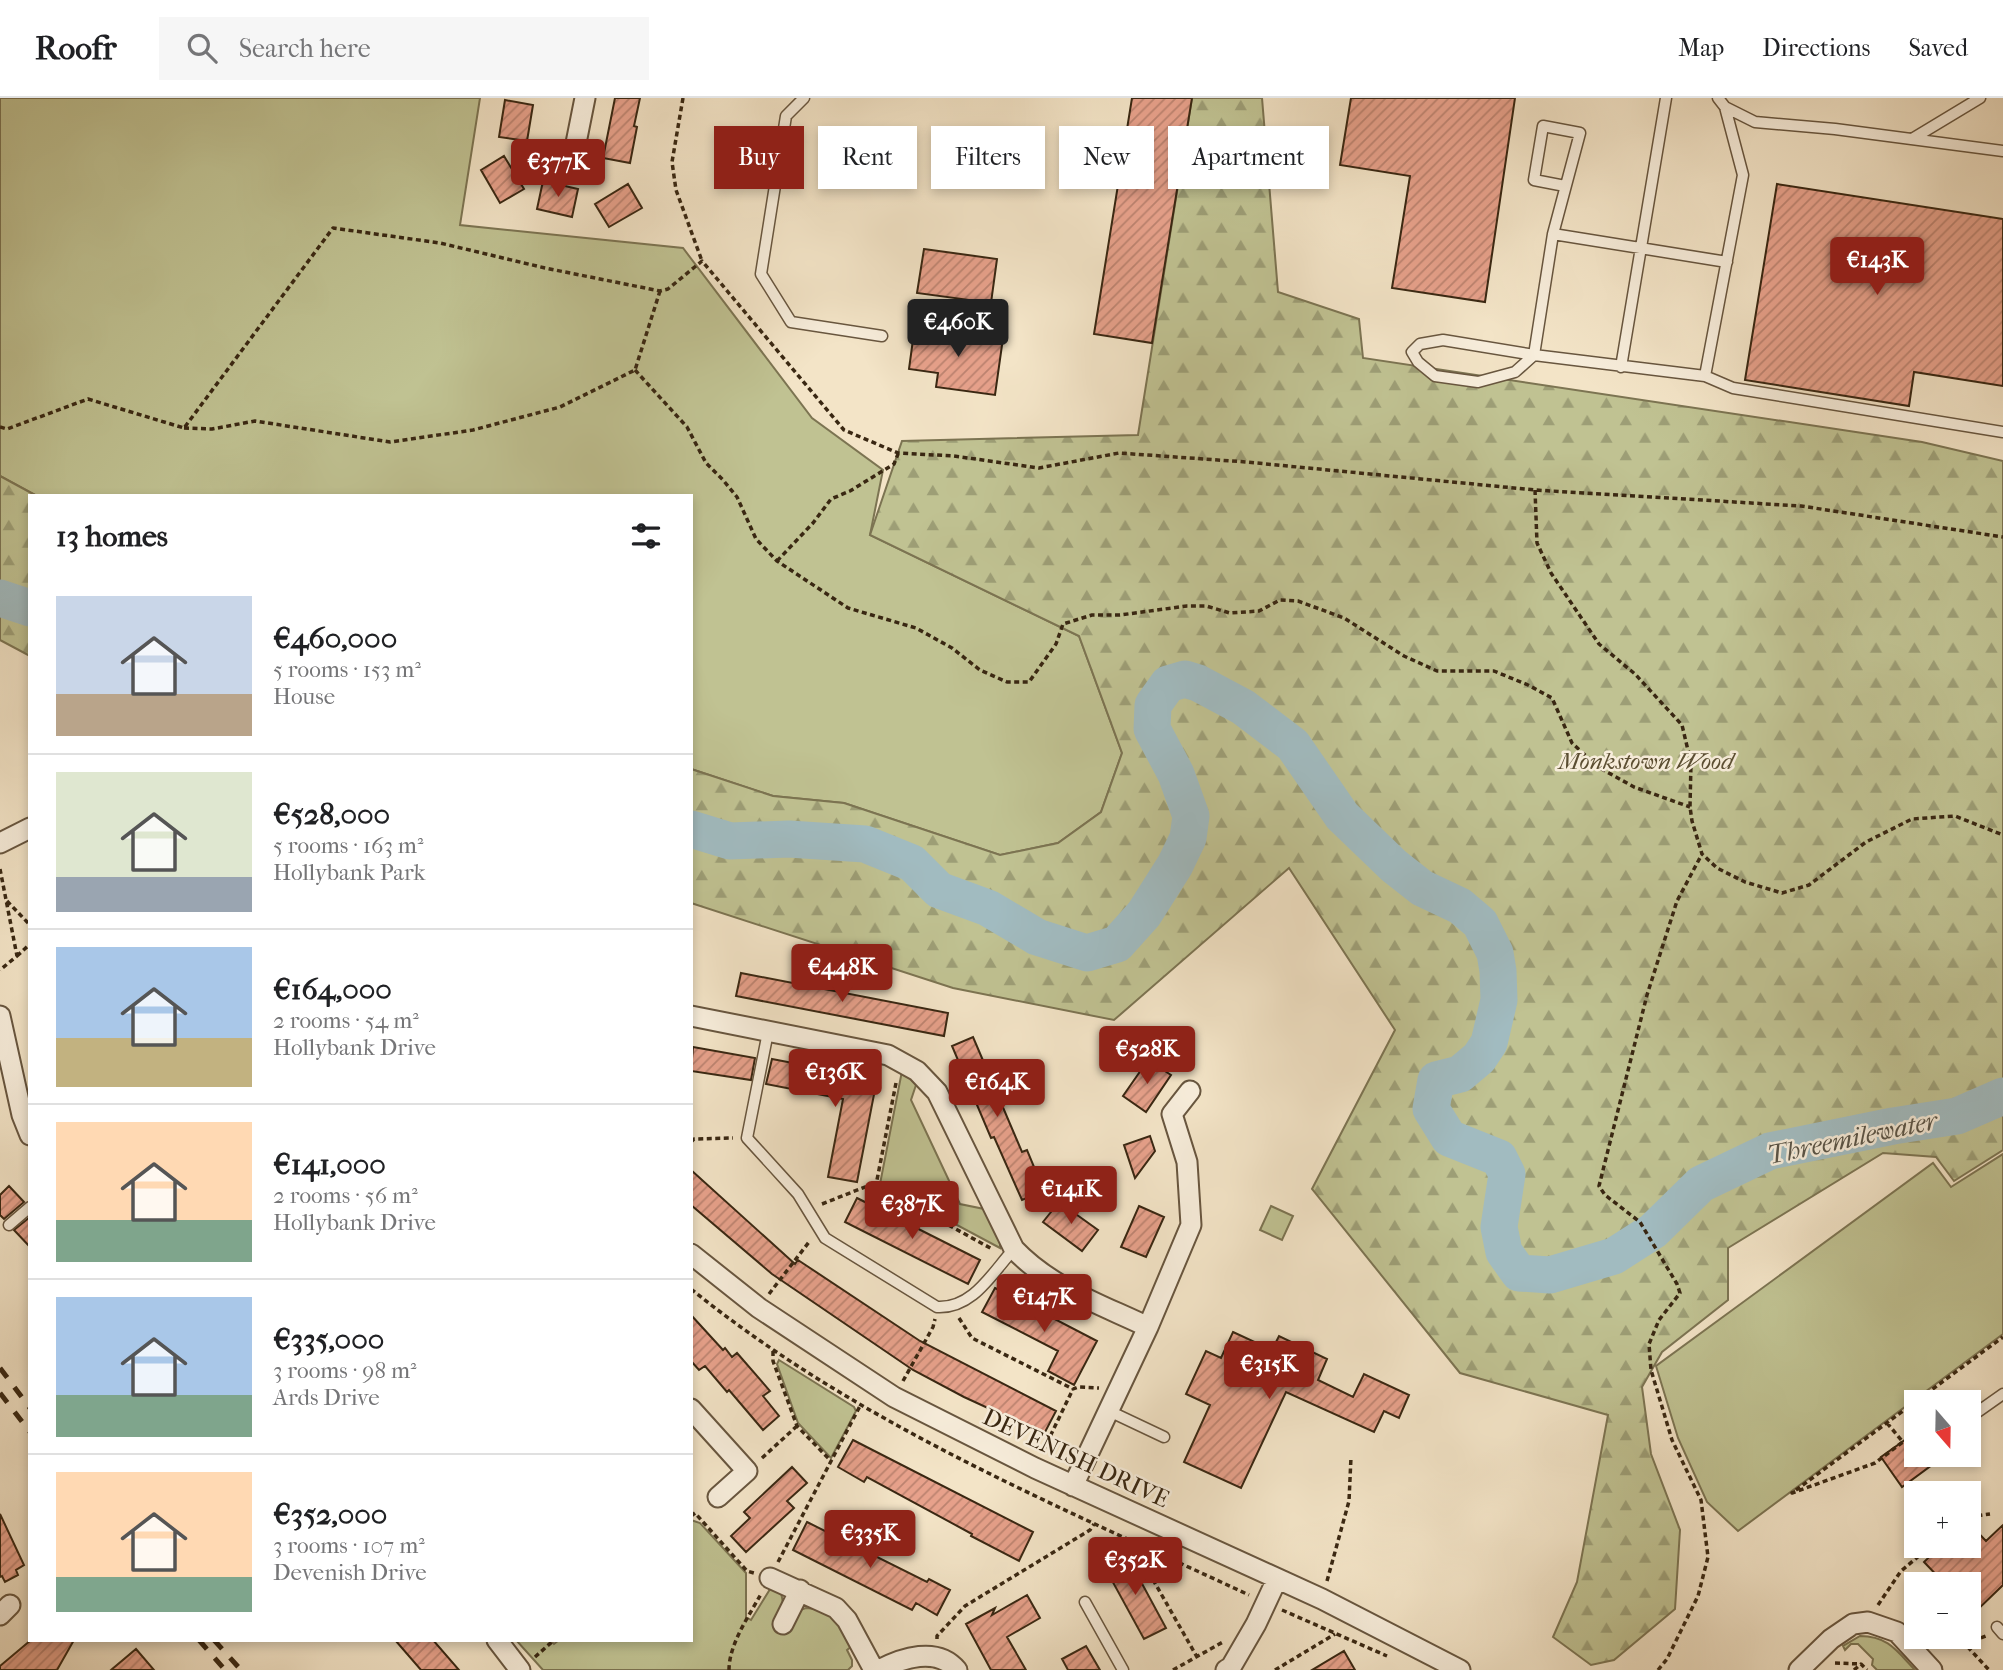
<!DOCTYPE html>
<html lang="en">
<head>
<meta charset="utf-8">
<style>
	:root { --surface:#fff; --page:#f6f6f6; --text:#202124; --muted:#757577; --line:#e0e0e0; --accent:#8f2418 }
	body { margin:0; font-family:"IM FELL French Canon",serif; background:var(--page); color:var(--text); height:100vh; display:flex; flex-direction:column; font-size:26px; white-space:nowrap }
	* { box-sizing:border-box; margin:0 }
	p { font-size:23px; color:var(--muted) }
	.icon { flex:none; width:38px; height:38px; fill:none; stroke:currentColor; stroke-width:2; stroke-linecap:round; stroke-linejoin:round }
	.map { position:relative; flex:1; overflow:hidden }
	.panel { position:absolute; left:28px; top:396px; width:665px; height:1148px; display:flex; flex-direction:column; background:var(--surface); border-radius:0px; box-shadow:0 4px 10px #0003 }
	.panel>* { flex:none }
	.banner { position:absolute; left:714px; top:28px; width:665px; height:63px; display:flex; gap:14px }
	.needle { width:46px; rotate:160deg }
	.fabs { position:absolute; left:1904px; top:1292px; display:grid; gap:14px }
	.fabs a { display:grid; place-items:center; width:77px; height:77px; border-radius:0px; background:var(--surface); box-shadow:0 4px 10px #0003; font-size:35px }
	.price { position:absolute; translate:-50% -60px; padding:0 16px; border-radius:7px; background:var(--accent); color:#fff; font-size:23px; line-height:46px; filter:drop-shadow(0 2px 4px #0008) }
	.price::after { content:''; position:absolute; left:50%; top:42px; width:21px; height:16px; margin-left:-10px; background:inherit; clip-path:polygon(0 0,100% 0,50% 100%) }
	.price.selected { background:#222; color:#fff }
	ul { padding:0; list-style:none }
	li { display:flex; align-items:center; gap:21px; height:175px; padding:0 28px }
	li+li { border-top:2px solid var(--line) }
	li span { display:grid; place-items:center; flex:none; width:196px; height:140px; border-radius:0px; color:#555 }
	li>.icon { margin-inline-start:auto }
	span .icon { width:84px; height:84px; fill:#fffc; stroke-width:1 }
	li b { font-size:30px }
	h2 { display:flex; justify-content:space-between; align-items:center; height:84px; padding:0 28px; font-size:30px }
	.chip { padding:0 24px; border-radius:0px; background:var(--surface); box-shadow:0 4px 10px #0003; font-size:24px; line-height:63px }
	.chip.selected { background:var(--accent); color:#fff }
	header { display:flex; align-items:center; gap:42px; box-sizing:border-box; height:98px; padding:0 35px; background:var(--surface); border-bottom:2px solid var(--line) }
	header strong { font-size:33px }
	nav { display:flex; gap:38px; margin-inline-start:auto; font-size:24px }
	.search { width:490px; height:63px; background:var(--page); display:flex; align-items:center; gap:18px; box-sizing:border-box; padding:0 24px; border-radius:0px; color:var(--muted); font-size:26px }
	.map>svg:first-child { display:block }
	.grass { fill:#c0c292; stroke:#7c7452; stroke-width:2 }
	.forest { fill:url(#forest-firs); stroke:#7c7452; stroke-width:2 }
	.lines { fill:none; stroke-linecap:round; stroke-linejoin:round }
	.river { stroke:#a1bbc0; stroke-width:37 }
	.building { fill:url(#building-hatch); stroke:#392712; stroke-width:2 }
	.service-casing { stroke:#68563f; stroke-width:13 }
	.minor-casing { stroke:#68563f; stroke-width:23 }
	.path { stroke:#392712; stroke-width:3.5; stroke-dasharray:5 3.5; stroke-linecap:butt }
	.service { stroke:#f7eddb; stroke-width:10 }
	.minor { stroke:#f7eddb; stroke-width:19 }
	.rail { stroke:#392712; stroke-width:5; stroke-dasharray:12 12; stroke-linecap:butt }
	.labels { text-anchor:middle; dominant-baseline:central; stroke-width:5; stroke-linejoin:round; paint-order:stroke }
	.park-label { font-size:24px; font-style:italic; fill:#5b4e32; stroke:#f7eddb }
	.street-label { font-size:24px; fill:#392712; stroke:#f7eddb }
	.water-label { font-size:26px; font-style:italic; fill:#585346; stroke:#f7eddb }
</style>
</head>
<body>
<header>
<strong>Roofr</strong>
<div class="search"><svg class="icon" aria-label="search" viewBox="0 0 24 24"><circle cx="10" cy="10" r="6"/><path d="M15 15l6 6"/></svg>Search here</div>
<nav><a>Map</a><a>Directions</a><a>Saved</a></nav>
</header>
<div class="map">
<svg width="2003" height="1572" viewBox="0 0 2003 1572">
	<defs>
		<pattern id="forest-firs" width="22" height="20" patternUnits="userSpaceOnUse" patternTransform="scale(1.75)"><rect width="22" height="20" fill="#c0c292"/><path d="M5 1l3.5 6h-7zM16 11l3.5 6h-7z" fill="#9d9e76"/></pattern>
		<pattern id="building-hatch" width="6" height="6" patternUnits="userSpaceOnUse" patternTransform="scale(1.75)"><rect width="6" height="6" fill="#e7a18b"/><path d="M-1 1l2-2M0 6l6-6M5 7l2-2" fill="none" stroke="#bc8370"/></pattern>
	</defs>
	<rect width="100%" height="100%" fill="#f3e4c7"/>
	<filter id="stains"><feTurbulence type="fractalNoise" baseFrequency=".00286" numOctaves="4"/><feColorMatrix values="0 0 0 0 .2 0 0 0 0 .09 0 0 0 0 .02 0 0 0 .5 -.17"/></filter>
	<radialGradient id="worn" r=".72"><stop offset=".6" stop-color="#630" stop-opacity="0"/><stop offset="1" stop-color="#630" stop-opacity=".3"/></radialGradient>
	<path class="grass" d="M0 0H480L460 127 683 150 812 320 883 372 870 437 1079 538 1122 655 1101 714 1058 745 1000 757 844 705 773 698 691 671V397H35L0 378Z
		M902 973 917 984 911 1002 960 1106 984 1111 1000 1143V1150L880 1086Z
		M2003 1056V1236L1738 1433 1707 1404 1678 1340 1656 1268 1933 1065 1951 1089Z
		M1271 1108 1293 1118 1282 1142 1260 1132Z
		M779 1262 854 1309 856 1313 831 1360 798 1325 777 1266Z
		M691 1422 700 1425 746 1475V1519L751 1522 772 1488 781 1494 783 1505 773 1526 788 1533 800 1512 806 1510C831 1510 841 1529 852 1548L847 1552 852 1562V1568L848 1572H543L516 1542H550L554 1546 559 1542H691Z
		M1860 1538C1888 1538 1897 1553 1915 1572H1877L1872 1567 1873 1561 1858 1546H1851L1845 1552 1843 1548Z"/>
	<path class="forest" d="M1192 0H1262L1278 194 1359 221 1363 260 1922 344 2003 363V1052L1954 1083 1936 1059 1883 1055 1728 1150V1202L1662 1254 1642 1289 1651 1356 1680 1432 1675 1511 1614 1562 1591 1567 1553 1539 1577 1484 1608 1317 1460 1275 1312 1091 1395 932 1289 770 1114 922 953 890 691 805V671L773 698 844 705 1000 757 1058 745 1101 714 1122 655 1079 538 870 437 902 343 1138 337Z
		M0 378 35 397H30V558L0 542Z"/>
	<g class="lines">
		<path class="river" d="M0 500 30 510
			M691 731 730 743 789 741 865 746 912 765 939 792 988 810 1037 839 1087 855 1117 846 1144 816 1175 767 1188 740 1191 718 1176 676 1152 631 1153 607 1168 586 1185 581 1198 585 1243 609 1293 647 1342 718 1394 768 1422 790 1460 808 1480 825 1495 855 1498 873 1499 902 1489 945 1479 960 1460 976 1436 982 1431 1011 1449 1040 1499 1060 1507 1076 1499 1129 1504 1154 1519 1175 1550 1177 1614 1158 1653 1133 1701 1086 1770 1053 1893 1028 1957 1018 2003 998"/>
	</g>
	<path class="building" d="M615 0H640L634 28 637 29 630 65 603 60Z
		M1132 0H1192L1152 245 1094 236Z
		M1351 0H1515L1485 204 1392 190 1410 78 1340 67Z
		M505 2 533 7 527 43 499 39Z
		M504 58 524 91 500 105 481 72Z
		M543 83 578 91 572 119 537 111Z
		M628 86 642 110 609 129 595 106Z
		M1777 86 2003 121V288L1914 274 1909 308 1745 282Z
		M924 151 997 161 991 205 917 195Z
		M915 227 1003 240 995 297 936 289 938 275 909 271Z
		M741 875 948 915 944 938 736 898Z
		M973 939 1022 1054 1027 1052 1044 1093 1022 1102 994 1039 991 1040 952 948Z
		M693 949 755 960 751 982 691 973Z
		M772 961 877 981 857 1084 828 1079 843 1001 766 986Z
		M1148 962 1171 977 1146 1014 1123 998Z
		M1150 1038 1155 1053 1135 1080 1124 1047Z
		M691 1072 795 1166 798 1162 920 1243 1056 1313 1044 1336 964 1299 913 1272 772 1176 691 1107Z
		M9 1088 24 1104 4 1121 0 1117V1097Z
		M857 1100 980 1162 968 1186 845 1124Z
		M1059 1104 1098 1132 1082 1153 1043 1124Z
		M1139 1108 1164 1119 1146 1159 1121 1149Z
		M30 1119V1149L14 1132Z
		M995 1190 1097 1243 1074 1287 1048 1273 1058 1253 982 1214Z
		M691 1217 723 1252 725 1250 732 1259 737 1255 770 1293 763 1298 779 1318 763 1332 729 1292 727 1294 705 1268 699 1272 691 1263Z
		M1233 1234 1272 1252 1279 1238 1327 1261 1318 1282 1353 1299 1364 1276 1409 1297 1399 1320 1384 1313 1374 1334 1286 1294 1241 1390 1184 1364 1210 1307 1186 1296 1206 1253 1221 1260Z
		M1916 1334V1356H1947L1902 1389 1881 1359Z
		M853 1342 1033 1434 1019 1463 971 1438 972 1436 867 1379 864 1384 838 1369Z
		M792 1369 807 1385 787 1403 794 1410 746 1454 731 1438 750 1420 744 1414Z
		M0 1416 24 1467 16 1472 18 1477 5 1484 2 1478 0 1479Z
		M807 1424 927 1484 929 1481 950 1492 937 1517 916 1505 912 1512 793 1452Z
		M1969 1425 1986 1443 2003 1427V1487L1969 1520V1486H1945L1924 1464 1942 1447H1969Z
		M1126 1456 1166 1530 1144 1541 1104 1468Z
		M1027 1497 1040 1520 1007 1539 1026 1572H991L966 1526 995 1510 992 1517Z
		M31 1542H74L57 1572H0V1568Z
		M395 1542H433L459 1572H421Z
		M1086 1548 1100 1572H1068L1062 1561Z
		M136 1551 154 1572H111Z
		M1344 1553 1355 1572H1312Z"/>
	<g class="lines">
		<defs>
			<path id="service" d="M804 0 786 18 761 176 791 224 882 238
				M1725 9 1755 24 1835 31 2003 53
				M1912 41 1980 0
				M1565 88 1534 82 1543 28 1580 35 1553 136 1534 257 1705 278 1743 77 1725 9 1718 0
				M1553 136 1727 164
				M1443 242 1534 257 1515 274 1478 284 1435 278 1418 264 1412 254 1420 246Z
				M1621 269 1666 0
				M1705 278 1733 290 2003 334
				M768 934 747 1040 798 1096 825 1140 937 1209C973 1211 992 1175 1014 1151
				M9 1127 30 1109
				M1109 1313 1164 1339
				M1969 1320 2003 1296
				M1085 1504 1123 1572
				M1997 1529 2003 1536"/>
			<path id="minor" d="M573 60 585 0
				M0 745 30 730
				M0 918 22 1017 30 1037
				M691 918 888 957 917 973 937 994 1014 1151C1051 1190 1100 1206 1148 1229
				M691 1156 759 1210 894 1299 1035 1370 1322 1501 1460 1572
				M691 1311 747 1373 718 1399
				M1073 1388 1148 1229 1191 1127 1187 1064 1172 1016 1190 993
				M770 1480 836 1510 847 1522 874 1572
				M0 1517 10 1507
				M783 1526 800 1492
				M497 1542 520 1572
				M879 1572C902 1560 937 1548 957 1572
				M1226 1572 1231 1569 1256 1526 1277 1481
				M1799 1572 1831 1541 1853 1526 1868 1524 1897 1534 1932 1572"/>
		</defs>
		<use href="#service" class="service-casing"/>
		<use href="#minor" class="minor-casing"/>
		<path class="path" d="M683 0 672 64 676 92 702 163
			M635 272 687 329 706 365 723 382 737 399 756 441 777 463 848 510 916 530 952 550 980 572 1007 584H1029L1056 546 1063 526 1092 517H1120L1187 508H1206L1230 515 1259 513 1280 502 1298 503 1344 520 1404 558 1437 573H1494L1528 587 1552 600 1572 645 1598 669 1634 689 1690 709
			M0 329 7 331 88 301 184 330 333 130 440 145 545 170 660 193 668 191 702 163 844 332 898 355 954 358 1039 370 1119 355 1246 364 1535 392 1801 408 2003 439
			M184 330 212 331 255 323 390 344 473 332 560 309 635 272 660 193
			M1535 392 1537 445 1551 475 1599 546 1635 576 1682 627 1691 665 1690 709 1692 723 1702 756 1717 770 1745 784 1782 795 1809 787 1866 744 1912 721 1955 718 2003 737
			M777 463 813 425 831 401 850 393 894 366 898 356
			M0 771 17 858 0 872
			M7 803 30 827
			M17 858 30 846
			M896 985 876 1087 992 1151
			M691 1044 694 1041 733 1040
			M822 1106 870 1087H876
			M691 1191C858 1326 1056 1407 1249 1497
			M769 1196 809 1144
			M959 1220 972 1240 1073 1291 1078 1289 1099 1290
			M773 1253V1263L797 1328 831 1363
			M903 1283 933 1229 935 1221
			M1887 1325 1903 1344
			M1916 1334 1875 1365 1792 1395 2003 1239
			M1043 1353 1073 1291
			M762 1360 797 1328
			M691 1418 695 1415 747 1473 754 1475
			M1969 1419 1990 1416
			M1135 1444V1450L1197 1559
			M778 1464 860 1308
			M1327 1483 1349 1403 1351 1359
			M1878 1507 1901 1473 1932 1447
			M1282 1512 1387 1558
			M1936 1538 1965 1546 1989 1572
			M937 1541V1538L965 1508 1090 1432 1094 1426
			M1965 1546 1986 1538
			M535 1559 554 1542
			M1835 1565 1861 1566
			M729 1572C729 1546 749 1518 761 1496
			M1173 1572 1223 1544
			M1275 1572 1335 1536
			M1658 1572 1667 1561 1698 1498 1708 1459 1701 1402 1672 1342 1651 1272 1649 1246 1659 1222 1680 1195 1677 1186 1640 1124 1605 1097 1599 1088 1647 897 1677 803 1702 756
			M1854 1572 1861 1566 1867 1572"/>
		<use href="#service" class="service"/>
		<use href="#minor" class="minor"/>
		<path class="rail" d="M0 1270 30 1310
			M0 1295 30 1334
			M199 1542 225 1572
			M214 1542 241 1572"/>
	</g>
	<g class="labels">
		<g class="park-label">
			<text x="1646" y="663">Monkstown Wood</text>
		</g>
		<g class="street-label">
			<text transform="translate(1076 1360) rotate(25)">DEVENISH DRIVE</text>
		</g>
		<g class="water-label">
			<text transform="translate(1852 1040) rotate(-12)">Threemilewater</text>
		</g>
	</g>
	<rect width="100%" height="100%" filter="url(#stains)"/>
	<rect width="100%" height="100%" fill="url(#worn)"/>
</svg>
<div class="fabs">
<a><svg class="needle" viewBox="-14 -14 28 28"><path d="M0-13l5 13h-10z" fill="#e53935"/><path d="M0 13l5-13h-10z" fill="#757577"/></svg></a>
<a>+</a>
<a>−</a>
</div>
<b class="price" style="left:558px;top:101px">€377K</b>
<b class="price" style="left:1877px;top:199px">€143K</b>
<b class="price selected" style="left:958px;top:261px">€460K</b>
<b class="price" style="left:842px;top:906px">€448K</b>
<b class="price" style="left:1147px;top:988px">€528K</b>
<b class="price" style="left:835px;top:1011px">€136K</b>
<b class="price" style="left:997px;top:1021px">€164K</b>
<b class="price" style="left:1071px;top:1128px">€141K</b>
<b class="price" style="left:912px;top:1143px">€387K</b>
<b class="price" style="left:1044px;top:1236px">€147K</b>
<b class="price" style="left:1269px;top:1303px">€315K</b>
<b class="price" style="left:870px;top:1472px">€335K</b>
<b class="price" style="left:1135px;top:1499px">€352K</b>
<div class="banner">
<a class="chip selected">Buy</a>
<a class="chip">Rent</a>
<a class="chip">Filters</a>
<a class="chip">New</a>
<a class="chip">Apartment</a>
</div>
<section class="panel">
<h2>13 homes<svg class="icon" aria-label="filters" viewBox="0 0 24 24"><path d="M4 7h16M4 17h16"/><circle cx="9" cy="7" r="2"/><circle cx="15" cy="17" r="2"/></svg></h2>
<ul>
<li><span style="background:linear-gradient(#c9d6e8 70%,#b9a48a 0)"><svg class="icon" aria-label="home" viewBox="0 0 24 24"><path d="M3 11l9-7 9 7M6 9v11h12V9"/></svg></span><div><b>€460,000</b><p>5 rooms · 153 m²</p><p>House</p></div></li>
<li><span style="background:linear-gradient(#dfe7d0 75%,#9aa5b1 0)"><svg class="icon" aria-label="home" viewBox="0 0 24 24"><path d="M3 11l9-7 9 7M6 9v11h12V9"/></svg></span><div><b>€528,000</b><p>5 rooms · 163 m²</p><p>Hollybank Park</p></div></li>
<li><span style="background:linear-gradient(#a9c7e8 65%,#c2b280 0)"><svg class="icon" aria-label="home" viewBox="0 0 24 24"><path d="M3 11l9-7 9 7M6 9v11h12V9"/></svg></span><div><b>€164,000</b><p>2 rooms · 54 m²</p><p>Hollybank Drive</p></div></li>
<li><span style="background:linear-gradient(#ffd9b3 70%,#7fa58c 0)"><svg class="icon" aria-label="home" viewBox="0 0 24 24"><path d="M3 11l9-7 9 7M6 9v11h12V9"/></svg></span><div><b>€141,000</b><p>2 rooms · 56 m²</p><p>Hollybank Drive</p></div></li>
<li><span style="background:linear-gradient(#a9c7e8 70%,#7fa58c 0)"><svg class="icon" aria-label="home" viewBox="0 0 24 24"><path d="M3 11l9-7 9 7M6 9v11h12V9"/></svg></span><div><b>€335,000</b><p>3 rooms · 98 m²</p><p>Ards Drive</p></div></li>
<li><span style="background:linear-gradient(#ffd9b3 75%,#7fa58c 0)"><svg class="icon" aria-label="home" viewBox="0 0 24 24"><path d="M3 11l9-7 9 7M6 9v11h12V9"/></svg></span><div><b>€352,000</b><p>3 rooms · 107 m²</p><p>Devenish Drive</p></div></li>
</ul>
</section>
</div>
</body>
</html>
